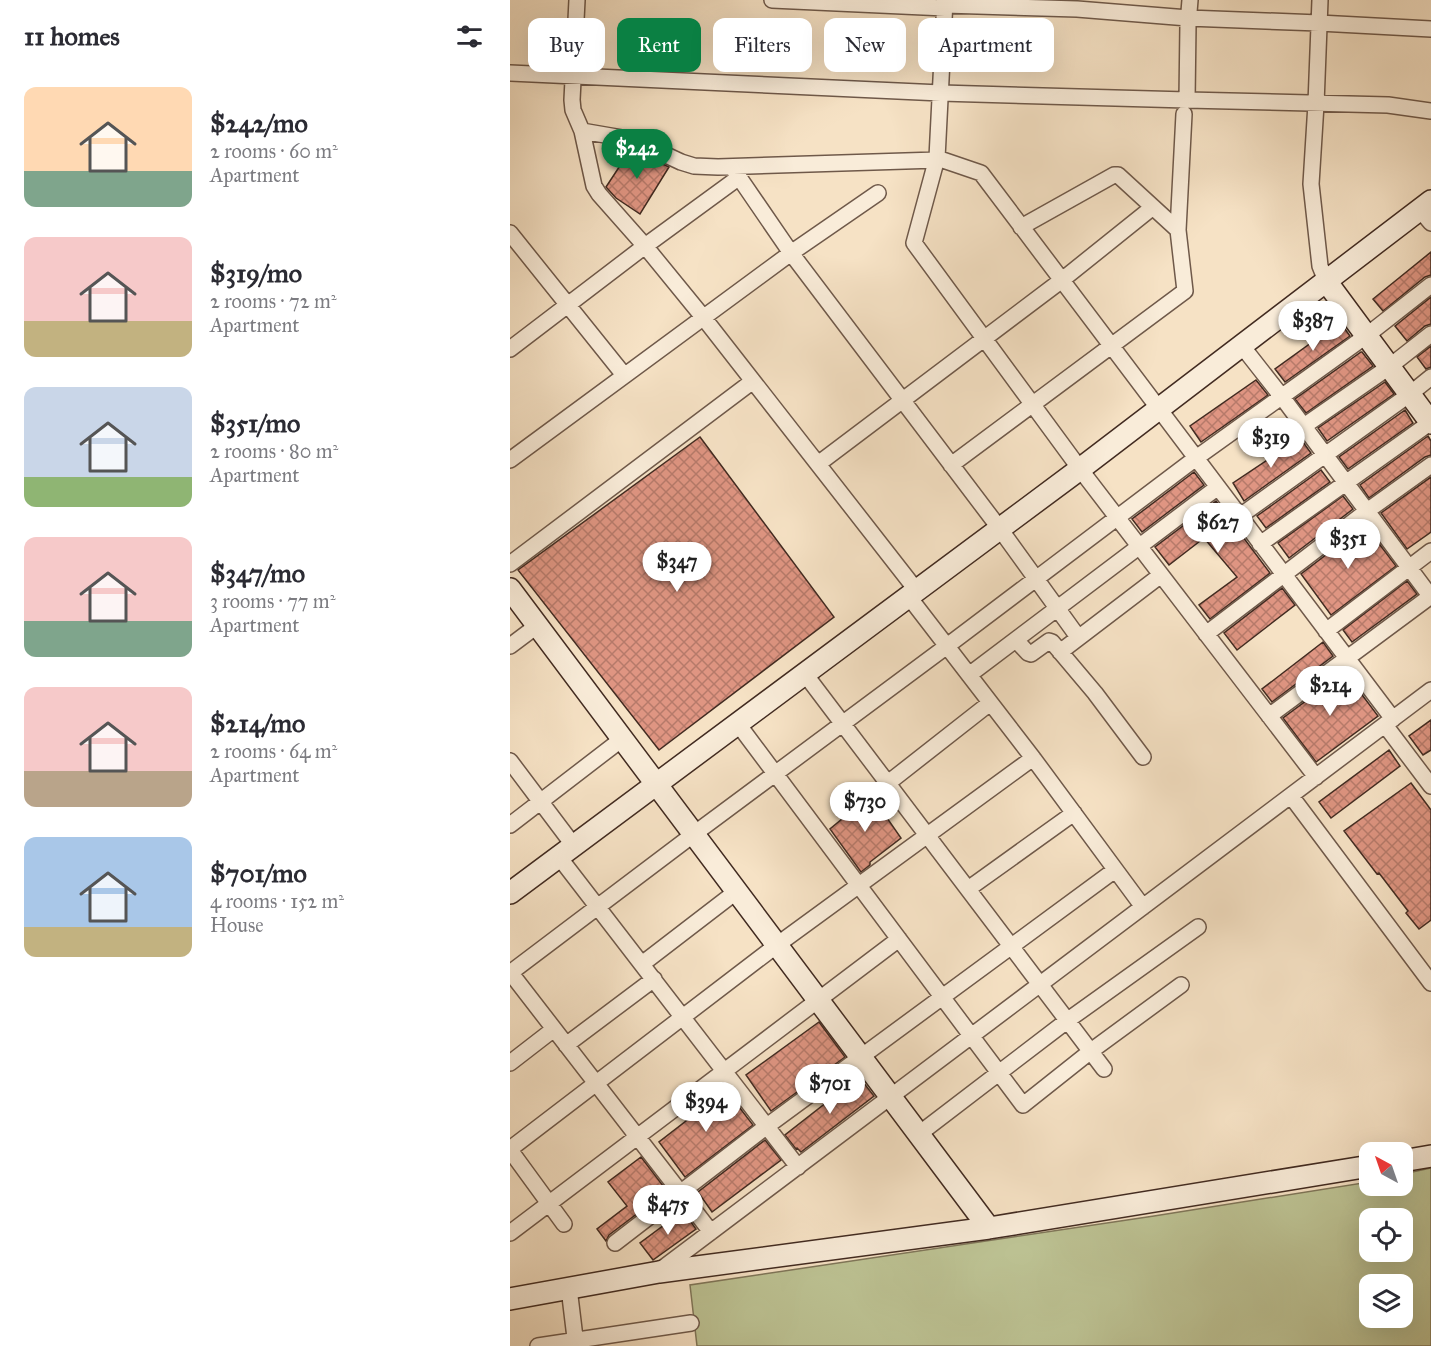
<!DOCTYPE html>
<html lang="en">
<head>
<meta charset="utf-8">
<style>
	:root { --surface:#fff; --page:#f7f7f7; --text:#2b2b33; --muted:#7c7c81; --accent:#0b8043 }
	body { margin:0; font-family:"IM FELL Great Primer",serif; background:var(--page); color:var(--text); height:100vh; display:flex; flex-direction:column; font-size:22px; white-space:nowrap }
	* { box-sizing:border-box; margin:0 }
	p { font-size:20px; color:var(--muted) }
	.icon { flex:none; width:33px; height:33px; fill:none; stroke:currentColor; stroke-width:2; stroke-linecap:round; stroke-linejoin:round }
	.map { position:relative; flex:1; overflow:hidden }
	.drawer { display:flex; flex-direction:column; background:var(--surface); width:510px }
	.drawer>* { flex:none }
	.top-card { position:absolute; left:18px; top:18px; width:570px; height:54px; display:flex; gap:12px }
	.needle { width:39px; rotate:320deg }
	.tools { position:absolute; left:849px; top:1142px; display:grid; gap:12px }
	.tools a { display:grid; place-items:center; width:54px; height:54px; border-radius:12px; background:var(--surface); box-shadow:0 6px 24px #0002; font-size:30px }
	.price { position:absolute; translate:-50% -51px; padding:0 14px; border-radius:21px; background:#fff; color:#222; font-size:20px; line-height:39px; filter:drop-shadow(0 2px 3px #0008) }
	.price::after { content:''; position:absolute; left:50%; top:36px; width:18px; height:14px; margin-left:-9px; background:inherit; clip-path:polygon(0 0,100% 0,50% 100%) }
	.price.selected { background:var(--accent); color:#fff }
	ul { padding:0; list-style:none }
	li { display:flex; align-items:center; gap:18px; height:150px; padding:0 24px }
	li span { display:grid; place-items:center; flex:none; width:168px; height:120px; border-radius:12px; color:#555 }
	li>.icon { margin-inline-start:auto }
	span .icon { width:72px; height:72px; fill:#fffc; stroke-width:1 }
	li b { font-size:26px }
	h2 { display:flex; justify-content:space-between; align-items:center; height:72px; padding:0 24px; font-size:26px }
	.tag { padding:0 21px; border-radius:12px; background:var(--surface); box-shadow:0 6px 24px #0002; font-size:21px; line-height:54px }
	.tag.selected { background:var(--accent); color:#fff }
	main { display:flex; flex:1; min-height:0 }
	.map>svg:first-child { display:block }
	.green { fill:#bdc394; stroke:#80775a; stroke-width:1.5; fill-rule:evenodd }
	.building { fill:url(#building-cross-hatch); stroke:#422b21; stroke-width:1.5 }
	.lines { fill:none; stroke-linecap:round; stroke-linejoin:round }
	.street-casing { stroke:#6f594a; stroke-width:18 }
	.secondary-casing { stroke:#422b21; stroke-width:24 }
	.street { stroke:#f9ecd9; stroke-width:15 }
	.secondary { stroke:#f9ecd9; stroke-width:21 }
</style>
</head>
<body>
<main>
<section class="drawer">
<h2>11 homes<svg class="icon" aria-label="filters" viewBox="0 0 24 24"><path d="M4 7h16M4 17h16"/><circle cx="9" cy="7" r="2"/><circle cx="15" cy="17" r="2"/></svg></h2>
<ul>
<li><span style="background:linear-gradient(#ffd9b3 70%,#7fa58c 0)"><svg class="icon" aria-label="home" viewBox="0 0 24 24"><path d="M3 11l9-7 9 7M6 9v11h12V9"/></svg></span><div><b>$242/mo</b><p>2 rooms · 60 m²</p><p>Apartment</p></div></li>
<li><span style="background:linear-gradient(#f6c9c9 70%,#c2b280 0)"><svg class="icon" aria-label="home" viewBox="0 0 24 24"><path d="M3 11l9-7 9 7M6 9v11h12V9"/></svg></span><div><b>$319/mo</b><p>2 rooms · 72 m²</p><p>Apartment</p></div></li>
<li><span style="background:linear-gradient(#c9d6e8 75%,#8fb573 0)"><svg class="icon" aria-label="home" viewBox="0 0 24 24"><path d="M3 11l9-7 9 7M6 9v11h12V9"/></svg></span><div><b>$351/mo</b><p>2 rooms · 80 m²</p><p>Apartment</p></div></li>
<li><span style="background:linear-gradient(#f6c9c9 70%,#7fa58c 0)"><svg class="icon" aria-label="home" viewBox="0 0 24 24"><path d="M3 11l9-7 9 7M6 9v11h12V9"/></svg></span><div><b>$347/mo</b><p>3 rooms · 77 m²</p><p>Apartment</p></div></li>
<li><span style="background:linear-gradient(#f6c9c9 70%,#b9a48a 0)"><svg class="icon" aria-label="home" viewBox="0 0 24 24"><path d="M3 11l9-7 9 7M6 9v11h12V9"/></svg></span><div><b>$214/mo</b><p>2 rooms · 64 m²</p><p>Apartment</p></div></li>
<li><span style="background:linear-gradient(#a9c7e8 75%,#c2b280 0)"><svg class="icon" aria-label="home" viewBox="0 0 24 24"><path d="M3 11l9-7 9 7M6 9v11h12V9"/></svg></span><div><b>$701/mo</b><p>4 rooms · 152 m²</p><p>House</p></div></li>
</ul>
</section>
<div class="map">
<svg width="921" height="1346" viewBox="0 0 921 1346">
	<defs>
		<pattern id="building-cross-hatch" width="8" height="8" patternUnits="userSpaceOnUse" patternTransform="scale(1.5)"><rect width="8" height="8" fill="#df9582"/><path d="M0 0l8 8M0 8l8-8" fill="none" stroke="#b67a6a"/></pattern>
	</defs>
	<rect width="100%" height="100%" fill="#f6e2c5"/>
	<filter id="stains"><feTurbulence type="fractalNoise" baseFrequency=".00333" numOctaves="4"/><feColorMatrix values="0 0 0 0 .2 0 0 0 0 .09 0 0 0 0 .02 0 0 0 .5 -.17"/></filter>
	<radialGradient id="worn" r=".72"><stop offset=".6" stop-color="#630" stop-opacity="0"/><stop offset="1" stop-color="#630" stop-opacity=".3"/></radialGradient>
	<path class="green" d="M921 1168V1346H187L180 1285 644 1216 859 1182 860 1185H892L893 1174ZM860 1218H892V1251H860ZM860 1284H892V1317H860Z"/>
	<path class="building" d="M121 149 159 167 130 214 106 198 96 187Z
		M921 252V275L915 277 873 311 863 299Z
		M921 297V324L915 326 897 341 885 326Z
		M830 322 840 336 775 382 765 369Z
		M921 346V367L916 369 907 357Z
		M851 352H852L863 366 796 413 785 399Z
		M746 380 758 395 691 442 680 426Z
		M875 382 884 394 817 441 808 428Z
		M895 410 903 423 838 469 829 457Z
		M918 436 921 441V455L915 457 859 498 850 485Z
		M190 437 324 617 149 750 8 570Z
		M790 438 801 453 734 501 723 483Z
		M811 470 820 482 756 528 747 516Z
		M684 472 694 485 632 532 622 519Z
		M921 477V532L897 549 871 513Z
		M833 496 843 509 779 558 768 543Z
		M706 501 760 573 700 619 689 605 727 577 694 538 659 565 645 547Z
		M855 525 886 566 821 615 791 574Z
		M897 581 907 594 842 642 833 630Z
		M772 588 785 605 727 650 714 633Z
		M813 642 823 656 762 702 752 689Z
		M835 672 868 716 806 762 773 718Z
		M921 720V750L913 755 899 736Z
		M879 750 890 766 821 818 809 802Z
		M901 783 921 810V920L909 929 896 913 898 911 869 873 867 874 834 831Z
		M361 795 391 838 360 862V865L351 872 320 829Z
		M309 1022 335 1057 261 1111 236 1075Z
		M349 1077 364 1096 291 1152 287 1148 286 1149 275 1135Z
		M216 1090 243 1125 175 1177 149 1142Z
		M255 1140 271 1160 202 1212 188 1192Z
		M131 1157 157 1191 99 1235 96 1241 87 1229 117 1206 98 1182Z
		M173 1211 186 1229 143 1260 130 1243Z"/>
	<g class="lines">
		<defs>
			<path id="street" d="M67 0 62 100 63 110 72 131 84 186 89 194 135 246 193 317 407 591
				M262 0 435 8
				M435 0 427 158 404 243 570 469 806 777
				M680 0 678 24 677 100 878 105 921 111
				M810 0 806 104 801 184 810 266 816 281
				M435 5 567 9 678 18 809 23 921 29
				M0 73 431 93 677 100
				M72 131 124 140 171 162 184 166 208 167 427 160
				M427 158 471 173 883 719
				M222 167 281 253 490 529 568 637
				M910 210 921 223
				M511 227 604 175H608L668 230
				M0 233 114 375
				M732 346 772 397 921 597
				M0 349 135 246 228 178
				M794 426 879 367 921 334
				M0 460 281 253 368 193
				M308 464 552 280 643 207
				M441 465 675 291 668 230 674 114
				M730 516 900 394 921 377
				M750 544 921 422
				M0 564 243 381
				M399 597 523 758 633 907
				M816 631 921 551
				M696 634 857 511 921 465
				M506 640 518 653 521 654 539 641 542 642 585 693 633 757
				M0 646 28 625
				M550 652 651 575
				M295 674 594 1069
				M459 675 708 487
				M759 716 921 596
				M228 724 513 1105 581 1051 671 985
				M875 725 921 786
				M0 761 64 846
				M378 783 480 703
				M781 796 921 983
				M0 825 112 739
				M49 857 288 1167
				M458 889 564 813
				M132 964 227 891
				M0 972 201 1232
				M0 973 184 834 437 646 686 458 856 336 921 285
				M56 1045 144 979
				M0 1063 44 1029
				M409 1134 558 1020 688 927
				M0 1149 267 945 523 758
				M0 1150 54 1224
				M0 1233 389 939
				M105 1243 257 1126 605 870
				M149 1271 921 690
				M59 1288 66 1346
				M28 1346 181 1323"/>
			<path id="secondary" d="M816 281 921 423
				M0 589 479 1228
				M0 893 570 469 921 201
				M892 1161 921 1156
				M0 1299 149 1272 479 1228 860 1166"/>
		</defs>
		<use href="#street" class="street-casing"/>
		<use href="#secondary" class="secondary-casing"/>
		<use href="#street" class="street"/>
		<use href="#secondary" class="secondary"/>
	</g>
	<rect width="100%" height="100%" filter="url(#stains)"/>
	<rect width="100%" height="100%" fill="url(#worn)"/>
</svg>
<div class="tools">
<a><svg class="needle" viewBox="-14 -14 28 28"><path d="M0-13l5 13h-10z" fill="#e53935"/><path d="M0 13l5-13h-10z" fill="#7c7c81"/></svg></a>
<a><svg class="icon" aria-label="locate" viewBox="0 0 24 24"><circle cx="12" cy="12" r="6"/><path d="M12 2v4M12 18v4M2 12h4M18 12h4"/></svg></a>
<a><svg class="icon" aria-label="layers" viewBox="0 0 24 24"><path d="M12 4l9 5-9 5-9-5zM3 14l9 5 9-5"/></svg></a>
</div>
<b class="price selected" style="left:127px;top:180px">$242</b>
<b class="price" style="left:803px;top:352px">$387</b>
<b class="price" style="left:761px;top:469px">$319</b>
<b class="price" style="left:708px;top:554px">$627</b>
<b class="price" style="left:838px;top:570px">$351</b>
<b class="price" style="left:167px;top:593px">$347</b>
<b class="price" style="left:820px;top:717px">$214</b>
<b class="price" style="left:355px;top:833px">$730</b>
<b class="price" style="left:320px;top:1115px">$701</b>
<b class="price" style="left:196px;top:1133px">$394</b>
<b class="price" style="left:158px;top:1236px">$475</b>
<div class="top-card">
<a class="tag">Buy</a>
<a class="tag selected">Rent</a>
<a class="tag">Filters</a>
<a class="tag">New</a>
<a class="tag">Apartment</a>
</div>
</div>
</main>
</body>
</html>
